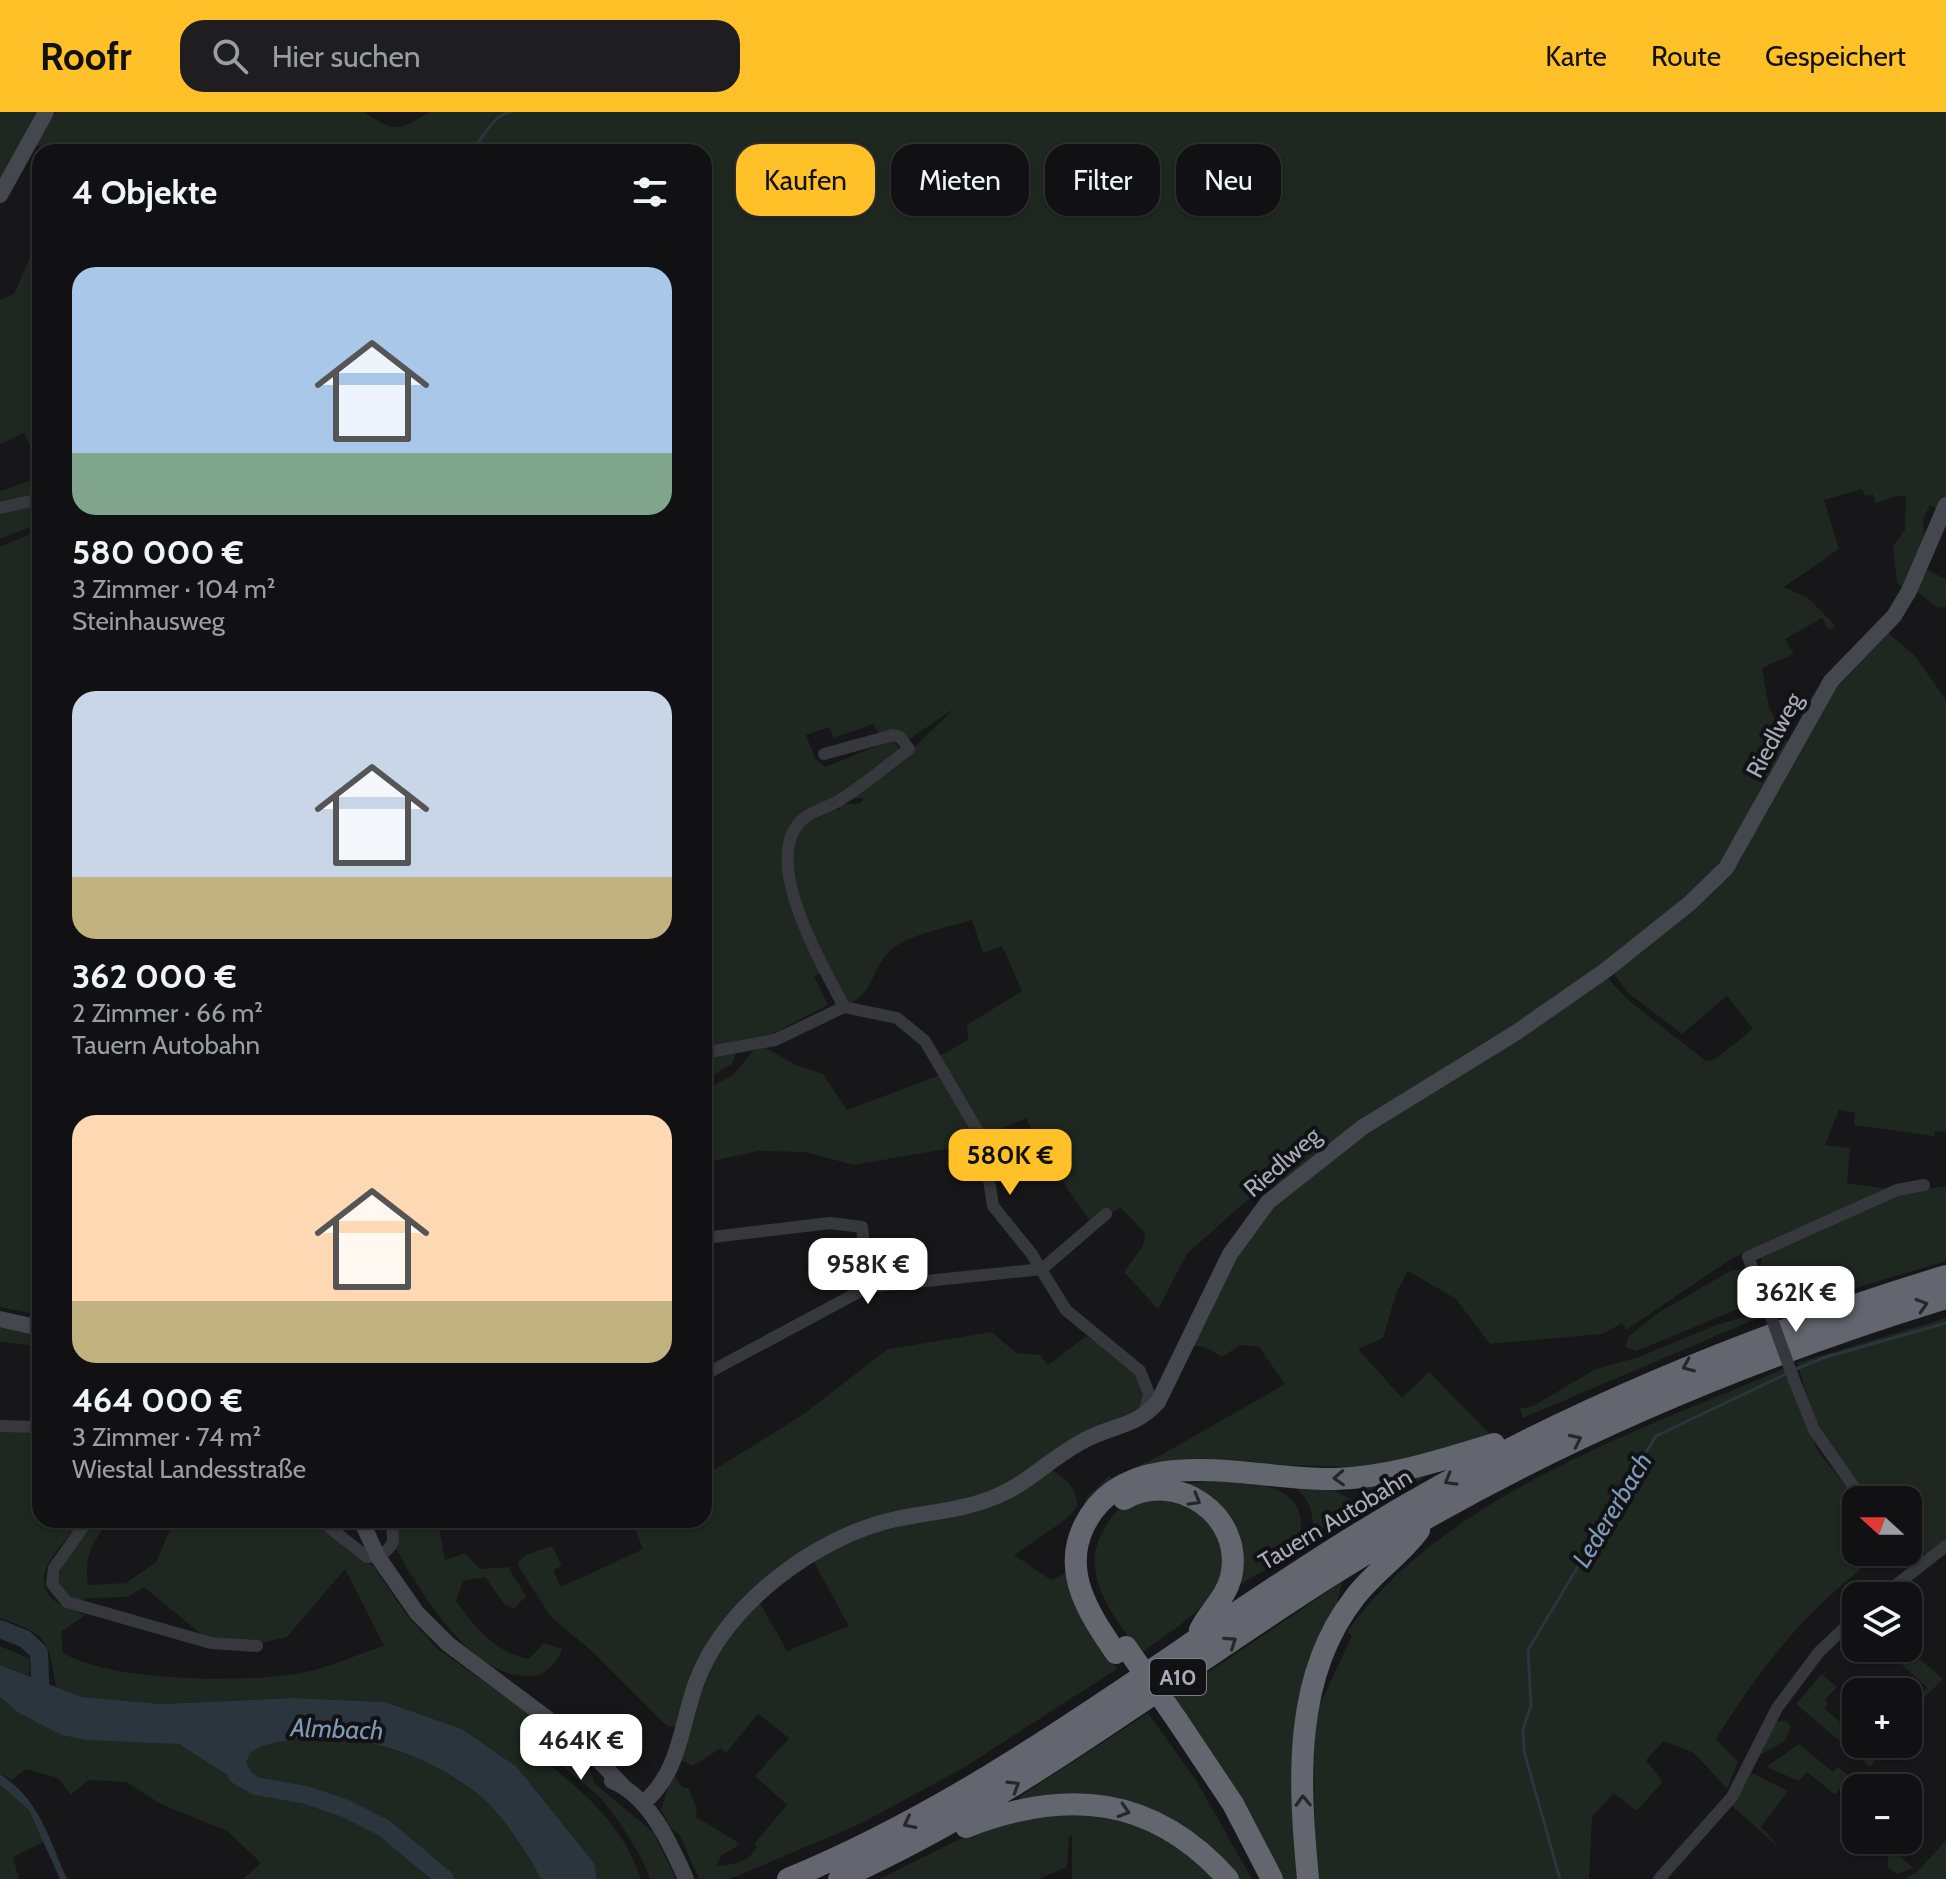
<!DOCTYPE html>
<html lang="de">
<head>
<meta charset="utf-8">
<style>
	:root { --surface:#111013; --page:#1e1e21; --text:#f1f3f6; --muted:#9c9da0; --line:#303033; --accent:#ffc028 }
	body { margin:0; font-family:Cabin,sans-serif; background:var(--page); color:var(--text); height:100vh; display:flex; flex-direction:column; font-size:30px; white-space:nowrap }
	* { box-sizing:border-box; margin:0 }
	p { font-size:26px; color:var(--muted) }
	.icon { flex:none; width:44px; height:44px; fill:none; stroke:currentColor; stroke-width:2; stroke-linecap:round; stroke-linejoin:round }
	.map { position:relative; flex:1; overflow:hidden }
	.side { position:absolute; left:32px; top:32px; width:680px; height:1384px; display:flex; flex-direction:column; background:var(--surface); border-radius:24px; box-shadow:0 2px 6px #0004,0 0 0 2px var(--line) }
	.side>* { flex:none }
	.top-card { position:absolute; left:736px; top:32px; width:760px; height:72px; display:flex; gap:16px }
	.needle { width:52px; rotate:291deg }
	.buttons { position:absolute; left:1842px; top:1374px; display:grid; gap:16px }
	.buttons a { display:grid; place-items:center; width:80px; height:80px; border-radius:16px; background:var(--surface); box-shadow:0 2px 6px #0004,0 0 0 2px var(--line); font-size:40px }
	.price { position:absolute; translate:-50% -68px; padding:0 18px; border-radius:16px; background:#fff; color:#222; font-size:26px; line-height:52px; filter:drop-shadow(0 2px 4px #0008) }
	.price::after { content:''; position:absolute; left:50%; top:48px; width:24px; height:18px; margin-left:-12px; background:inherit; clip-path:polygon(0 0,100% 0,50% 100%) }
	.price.current { background:var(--accent); color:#111 }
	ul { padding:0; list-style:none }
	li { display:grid; align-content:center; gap:16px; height:424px; padding:0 40px }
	li span { display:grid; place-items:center; height:248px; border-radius:24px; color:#555 }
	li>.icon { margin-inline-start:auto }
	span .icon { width:144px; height:144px; fill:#fffc; stroke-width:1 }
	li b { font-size:34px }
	h2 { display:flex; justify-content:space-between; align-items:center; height:96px; padding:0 40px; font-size:34px }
	.chip { padding:0 28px; border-radius:24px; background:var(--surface); box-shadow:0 2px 6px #0004,0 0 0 2px var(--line); font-size:28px; line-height:72px }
	.chip.current { background:var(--accent); color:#111 }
	header { display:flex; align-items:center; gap:48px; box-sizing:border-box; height:112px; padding:0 40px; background:var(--accent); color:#111 }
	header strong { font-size:38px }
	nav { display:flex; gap:44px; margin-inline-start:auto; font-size:28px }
	.search { width:560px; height:72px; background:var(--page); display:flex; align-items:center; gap:20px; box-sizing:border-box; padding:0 28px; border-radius:24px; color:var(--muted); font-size:30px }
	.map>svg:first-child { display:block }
	.green { fill:#1e2720; fill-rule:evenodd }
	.water { fill:#2b353e }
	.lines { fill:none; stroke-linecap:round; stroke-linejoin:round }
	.stream { stroke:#2b353e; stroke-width:3 }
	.river { stroke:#2b353e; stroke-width:18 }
	.street { stroke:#37383e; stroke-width:12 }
	.secondary { stroke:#45474e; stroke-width:16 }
	.highway { stroke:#63666f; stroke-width:22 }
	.street-bridge { stroke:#37383e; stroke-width:12 }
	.highway-bridge { stroke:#63666f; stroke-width:22 }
	.oneway { stroke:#26262b }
	.labels { text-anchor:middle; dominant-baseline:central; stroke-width:8; stroke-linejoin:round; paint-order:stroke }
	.shield { fill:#121114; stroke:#7b7e88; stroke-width:2 }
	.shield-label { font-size:22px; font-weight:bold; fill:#a8acba }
	.street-label { font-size:24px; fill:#a8acba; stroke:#121114 }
	.water-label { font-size:26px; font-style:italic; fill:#7c99b7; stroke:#121114 }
</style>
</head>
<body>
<header>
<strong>Roofr</strong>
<div class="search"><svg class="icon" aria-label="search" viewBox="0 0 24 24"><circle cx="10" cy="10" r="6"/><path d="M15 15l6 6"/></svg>Hier suchen</div>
<nav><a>Karte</a><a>Route</a><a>Gespeichert</a></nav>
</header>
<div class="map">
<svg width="1946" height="1767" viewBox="0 0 1946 1767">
	<rect width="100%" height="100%" fill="#171619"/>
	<path class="green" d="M0 0H40L0 71Z
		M56 0H364C396 21 397 19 430 0H1946V387L1939 398 1930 393 1923 407 1924 426 1905 478 1897 471 1893 434 1905 418 1906 385 1897 384 1876 391 1873 382 1865 384 1862 377 1824 388 1839 437 1784 475 1808 486 1836 514 1829 518 1822 506 1785 527 1794 542 1762 556 1769 595 1790 634 1706 773 1531 907 1293 1064 1245 1090 1187 1142 1158 1197 1124 1160 1143 1134 1145 1121 1120 1095 1109 1104 1090 1109 1049 1050 1026 1006 985 1024 938 945 968 928 967 913 1022 879 1002 834 983 841 972 808C947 816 907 822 889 840 868 862 877 878 847 893 830 861 784 771 790 736 792 724 802 713 812 707 821 702 829 696 840 698V692H859L864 686C827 686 786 701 782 742L822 861 814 864 828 893 772 922 773 925 704 937V40H46L34 32ZM955 596 906 643 892 628 825 655 815 646 806 623 829 615 834 626 873 612 878 621 908 628Z
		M40 123V331L31 335 24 321 0 332V188L14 182Z
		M38 366 40 385 0 393V379Z
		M40 389V411L0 427V397Z
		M40 418V1203L0 1195V435Z
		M1923 456 1946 467V495L1938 496 1916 479Z
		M1886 519 1915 544 1946 588V1020L1935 1019 1934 1024 1854 1013 1855 1001 1839 998 1825 1033 1850 1036 1847 1071 1887 1077 1731 1147 1626 1218 1622 1211 1603 1222 1490 1232 1456 1187 1408 1159 1397 1179 1383 1226 1358 1237 1402 1286 1429 1260 1490 1322 1401 1350 1353 1355 1220 1351 1078 1406 1087 1385 1109 1364 1112 1366 1161 1343 1285 1272 1259 1235 1240 1233 1222 1245 1205 1235 1187 1233 1253 1112 1307 1060 1606 864 1628 888 1706 949 1715 947 1753 917 1727 884 1682 922 1628 881 1612 859 1730 761 1741 747 1743 737 1827 579Z
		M763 934 794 952 823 962 847 998 940 963 971 1011 980 1037 952 1036 854 1053 805 1040 758 1039 704 1051V979L734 962 755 936Z
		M736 940 732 952 704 968V944Z
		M1946 1074V1149L1793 1195 1783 1172 1785 1186 1772 1191 1760 1154 1762 1145 1906 1080Z
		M1732 1158H1742L1746 1166 1750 1164 1761 1193 1750 1195 1743 1169 1748 1193 1636 1239 1626 1235 1628 1225 1658 1201Z
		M1761 1200 1763 1204 1523 1306 1520 1296 1531 1295 1596 1257 1639 1245 1716 1213Z
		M1946 1206V1431L1929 1443 1908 1434V1388H1868L1816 1314 1797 1251Z
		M0 1214 40 1223V1234L0 1230Z
		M992 1220 1016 1241 1040 1243 1048 1253 1086 1224C1118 1245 1147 1256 1142 1299L994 1382 872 1411 752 1482 677 1615 667 1614 593 1540 551 1505 520 1457 518 1450 526 1443 552 1434 562 1454 553 1458 561 1475 643 1437 631 1408H704V1364L801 1304 888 1237Z
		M1785 1256 1818 1339 1857 1388 1856 1440H1882C1806 1499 1767 1546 1716 1627L1738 1650 1727 1677 1694 1641 1664 1629 1646 1648 1663 1670 1636 1699 1614 1681 1592 1705 1589 1767H1315L1314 1605 1352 1524 1347 1520C1443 1384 1636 1320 1785 1256Z
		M0 1318H40V1408H83C67 1428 24 1464 55 1489 63 1495 76 1498 85 1503L61 1520 63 1541C110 1569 240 1571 295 1562 324 1558 355 1543 384 1534L345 1457 287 1525 262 1531 208 1528 144 1475 127 1485 86 1486 80 1490 64 1480 57 1470 65 1444 94 1408H111C92 1428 84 1445 88 1473L126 1471 156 1450 174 1408H314L374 1455 408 1505 439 1538 530 1602 529 1637C575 1672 623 1710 641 1767H597L594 1751 517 1655 462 1617 385 1590 293 1586 161 1592 82 1585 56 1575C48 1525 48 1524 0 1506Z
		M1051 1358C1065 1364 1079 1379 1077 1395L1065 1408 1014 1443 1051 1468 1070 1459 1085 1509 1117 1557 965 1655 862 1711 730 1767H699L679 1722 670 1716 661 1697 673 1661 682 1675 688 1676 697 1697 696 1705 736 1729 738 1734 722 1743 716 1754C733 1753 749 1751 757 1734L754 1732 787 1693 755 1664 789 1626 758 1602 726 1641 721 1636 693 1654 679 1647 705 1557 758 1487 787 1539 849 1514 812 1447 839 1431Z
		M1437 1358 1380 1391 1351 1372Z
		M1212 1368C1243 1370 1302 1369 1301 1414 1301 1421 1298 1431 1294 1438 1289 1445 1243 1470 1231 1479L1237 1446 1178 1374Z
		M1292 1374 1330 1376 1357 1391 1349 1401 1313 1422C1314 1401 1310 1385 1292 1374Z
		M1177 1386C1188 1394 1209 1404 1217 1416 1251 1473 1180 1513 1141 1541 1115 1507 1078 1463 1103 1419 1108 1409 1116 1397 1128 1392 1141 1386 1162 1387 1177 1386Z
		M381 1408H438L445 1448 465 1441 480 1457 508 1455 526 1484 514 1497 505 1493 485 1465 463 1469 456 1489C475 1515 496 1541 529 1547L544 1531 562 1537C558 1550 546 1563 532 1564 467 1570 406 1458 381 1408Z
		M1342 1470 1334 1505 1316 1543 1301 1767H1278L1170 1586Z
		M0 1534 30 1547 29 1564 0 1553Z
		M1884 1536H1907L1943 1567 1908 1602 1913 1587 1927 1576Z
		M1822 1562 1837 1575 1825 1588 1828 1591 1824 1596 1856 1624V1632H1889L1870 1655 1796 1592Z
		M0 1585 17 1600 141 1628 179 1632 256 1674 246 1650 249 1641C262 1632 275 1631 290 1628 357 1618 425 1641 479 1683 499 1698 529 1745 541 1767H243L261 1751 227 1719 161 1692 126 1670 88 1668 71 1683 58 1666 26 1657 12 1668 0 1662Z
		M1148 1601 1196 1668 1252 1767H1236L1164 1709 1021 1689 1019 1685Z
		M1785 1608 1791 1614 1785 1629 1762 1642 1759 1640 1775 1610Z
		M550 1617 570 1632 589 1656 595 1672 653 1720 676 1767H650C640 1739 622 1713 604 1690 589 1672 546 1648 543 1627Z
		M1799 1632 1833 1660 1838 1655 1850 1665 1835 1683 1807 1660 1799 1669 1766 1655Z
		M1752 1661 1788 1679 1761 1715 1784 1740 1732 1694Z
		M0 1673 29 1698 44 1730 13 1745 19 1767H0Z
		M1093 1698 1155 1719 1219 1767H1072V1723L1069 1724 1067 1755 1039 1767H879L962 1726 1011 1707Z
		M1888 1728H1893L1889 1734 1913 1756 1898 1762 1888 1756Z
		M1946 1728V1767H1904L1918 1759Z"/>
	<path class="water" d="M0 1553 82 1585 161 1592 293 1586 385 1590 462 1617 517 1655 594 1751 597 1767H541C529 1744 500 1699 479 1683 426 1641 357 1618 290 1628 275 1631 262 1632 250 1641L246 1650 255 1667 253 1679 179 1632 87 1628 62 1623 17 1600 0 1585Z
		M0 1662C40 1688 48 1725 67 1767H60L29 1698 0 1673Z"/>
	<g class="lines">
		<path class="stream" d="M471 40C483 27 491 4 510 0
			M1793 1258 1826 1245 1946 1211
			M1560 1767 1524 1639 1523 1617 1531 1594 1528 1538 1656 1324 1786 1262"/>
		<path class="river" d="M0 1517 25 1527 39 1540 41 1591
			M237 1663 256 1674 306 1683 347 1697 384 1716 445 1767"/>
		<path class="street" d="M0 396 40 387
			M824 642 893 623 900 625 909 637C886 654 864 673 840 688 828 696 812 698 802 708 759 748 823 853 844 895
			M844 895 897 906 925 929 983 1028 993 1094 1031 1141 1066 1198 1140 1259 1149 1282 1144 1304
			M704 941 775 928 844 895
			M704 1126 830 1111 862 1115 868 1175
			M1765 1188 1748 1145 1897 1078 1924 1073
			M704 1263 868 1175 1042 1157 1106 1102
			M1794 1268 1814 1318 1863 1388
			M0 1314 40 1315
			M88 1408 54 1456 52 1472 67 1490 211 1531 257 1534
			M320 1408 367 1445H378C396 1434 395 1427 390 1408
			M1908 1440 1920 1453
			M1882 1484 1946 1434
			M1659 1767 1732 1685 1777 1596 1819 1540 1856 1505"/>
		<path class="secondary" d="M0 83 46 0
			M0 1207 40 1216
			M361 1408 378 1445 417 1501 448 1532 587 1636 622 1673
			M612 1669C650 1685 670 1731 686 1767
			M643 1691C680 1661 681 1612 696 1571 712 1528 742 1494 777 1466 811 1439 854 1416 896 1407 930 1400 965 1398 997 1384 1031 1370 1056 1341 1089 1326 1117 1312 1135 1315 1158 1290L1230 1142 1268 1090 1363 1015 1517 920 1606 858 1690 791 1726 756 1831 569 1894 504 1909 479 1946 393"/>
		<path class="highway" d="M1124 1387C1176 1357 1245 1403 1231 1465 1226 1486 1209 1499 1200 1518
			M1116 1541C1090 1503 1061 1461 1084 1414 1128 1324 1257 1370 1335 1367 1391 1365 1441 1348 1494 1332
			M1177 1608 1233 1692 1272 1767
			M966 1715C1066 1676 1153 1683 1228 1767
			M788 1767C997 1681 1166 1540 1356 1423 1541 1309 1739 1227 1946 1164
			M839 1767C1019 1687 1172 1563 1338 1459 1528 1339 1731 1252 1946 1186
			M1308 1767C1299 1671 1292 1565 1355 1485 1374 1460 1401 1443 1419 1418"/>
		<path class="street-bridge" d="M1765 1188 1794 1268"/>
		<path class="highway-bridge" d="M1126 1535 1177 1608"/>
	</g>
	<defs><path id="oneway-chevron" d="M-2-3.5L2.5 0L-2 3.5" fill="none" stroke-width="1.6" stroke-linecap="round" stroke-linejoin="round" transform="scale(2)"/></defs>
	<g class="oneway">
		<use href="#oneway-chevron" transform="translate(1922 1193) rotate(-17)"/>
		<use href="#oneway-chevron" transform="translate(1688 1254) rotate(157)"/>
		<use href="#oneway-chevron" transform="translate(1576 1328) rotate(-25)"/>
		<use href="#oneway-chevron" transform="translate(1339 1366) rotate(177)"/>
		<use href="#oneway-chevron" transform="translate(1450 1368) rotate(150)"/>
		<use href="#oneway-chevron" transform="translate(1195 1388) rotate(30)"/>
		<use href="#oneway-chevron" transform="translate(1231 1530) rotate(-34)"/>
		<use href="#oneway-chevron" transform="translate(1014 1674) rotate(-32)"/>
		<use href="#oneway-chevron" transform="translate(1303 1689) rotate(-92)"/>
		<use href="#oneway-chevron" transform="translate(1124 1699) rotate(17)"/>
		<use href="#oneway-chevron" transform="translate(909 1711) rotate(153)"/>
	</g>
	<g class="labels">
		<rect class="shield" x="1150" y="1547" width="56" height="36" rx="6"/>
		<g class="shield-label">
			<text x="1178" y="1565">A10</text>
		</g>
		<g class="street-label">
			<text transform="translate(1774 623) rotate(-62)">Riedlweg</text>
			<text transform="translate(1282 1050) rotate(-41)">Riedlweg</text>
			<text transform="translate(1335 1407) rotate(-31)">Tauern Autobahn</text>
		</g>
		<g class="water-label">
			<text transform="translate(1612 1398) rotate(-59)">Ledererbach</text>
			<text transform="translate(337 1617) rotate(2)">Almbach</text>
		</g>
	</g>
</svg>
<div class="buttons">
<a><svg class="needle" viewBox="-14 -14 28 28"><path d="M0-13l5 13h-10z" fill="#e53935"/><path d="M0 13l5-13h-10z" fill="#9c9da0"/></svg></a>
<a><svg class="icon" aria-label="layers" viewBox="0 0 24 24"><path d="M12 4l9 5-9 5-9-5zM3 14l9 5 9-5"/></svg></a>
<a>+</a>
<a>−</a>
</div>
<b class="price current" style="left:1010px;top:1085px">580K €</b>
<b class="price" style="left:868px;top:1194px">958K €</b>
<b class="price" style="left:1796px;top:1222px">362K €</b>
<b class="price" style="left:581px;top:1670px">464K €</b>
<div class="top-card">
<a class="chip current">Kaufen</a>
<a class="chip">Mieten</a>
<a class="chip">Filter</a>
<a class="chip">Neu</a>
</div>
<section class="side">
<h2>4 Objekte<svg class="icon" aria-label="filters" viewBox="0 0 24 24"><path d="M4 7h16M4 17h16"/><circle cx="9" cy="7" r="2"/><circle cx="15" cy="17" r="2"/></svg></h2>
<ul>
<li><span style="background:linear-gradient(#a9c7e8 75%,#7fa58c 0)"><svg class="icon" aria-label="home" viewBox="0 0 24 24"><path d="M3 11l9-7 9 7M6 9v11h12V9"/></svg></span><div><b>580 000 €</b><p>3 Zimmer · 104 m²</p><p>Steinhausweg</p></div></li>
<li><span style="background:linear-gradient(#c9d6e8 75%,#c2b280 0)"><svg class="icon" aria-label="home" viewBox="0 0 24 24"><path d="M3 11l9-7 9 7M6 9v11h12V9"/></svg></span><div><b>362 000 €</b><p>2 Zimmer · 66 m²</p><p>Tauern Autobahn</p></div></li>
<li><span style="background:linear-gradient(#ffd9b3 75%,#c2b280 0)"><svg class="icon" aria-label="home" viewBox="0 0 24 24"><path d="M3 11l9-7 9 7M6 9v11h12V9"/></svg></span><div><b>464 000 €</b><p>3 Zimmer · 74 m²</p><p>Wiestal Landesstraße</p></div></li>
</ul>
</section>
</div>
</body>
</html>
